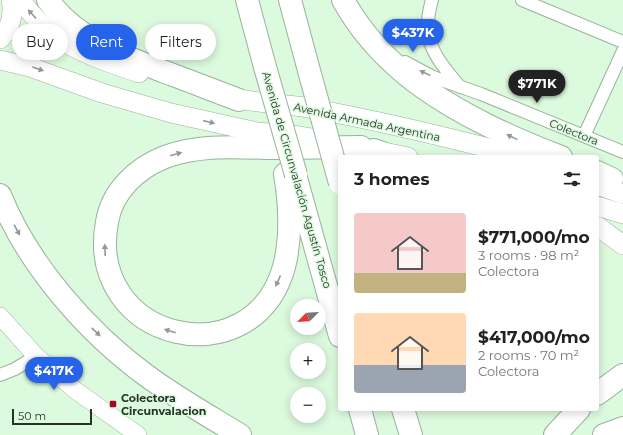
<!DOCTYPE html>
<html lang="en">
<head>
<meta charset="utf-8">
<style>
	:root { --surface:#fff; --page:#f2f2f2; --text:#222; --muted:#767676; --accent:#2563eb }
	body { margin:0; font-family:Montserrat,sans-serif; background:var(--page); color:var(--text); height:100vh; display:flex; flex-direction:column; font-size:15px; white-space:nowrap }
	* { box-sizing:border-box; margin:0 }
	p { font-size:13px; color:var(--muted) }
	.icon { flex:none; width:22px; height:22px; fill:none; stroke:currentColor; stroke-width:2; stroke-linecap:round; stroke-linejoin:round }
	.map { position:relative; flex:1; overflow:hidden }
	.sheet { position:absolute; left:338px; top:155px; width:261px; height:256px; display:flex; flex-direction:column; background:var(--surface); border-radius:4px; box-shadow:0 2px 10px #0003 }
	.sheet>* { flex:none }
	.guide { position:absolute; left:12px; top:24px; width:266px; height:36px; display:flex; gap:8px }
	.needle { width:26px; rotate:246deg }
	.tools { position:absolute; left:290px; top:299px; display:grid; gap:8px }
	.tools a { display:grid; place-items:center; width:36px; height:36px; border-radius:50%; background:var(--surface); box-shadow:0 2px 10px #0003; font-size:20px }
	.scale { position:absolute; left:12px; bottom:10px; width:80px; box-sizing:border-box; padding-left:4px; border:2px solid #273328; border-top:0; font-size:11px; line-height:14px; white-space:nowrap; color:#273328; -webkit-text-stroke:3px #dcfade; paint-order:stroke }
	.price { position:absolute; translate:-50% -34px; padding:0 9px; border-radius:14px; background:var(--accent); color:#fff; font-size:13px; line-height:26px; filter:drop-shadow(0 1px 2px #0008) }
	.price::after { content:''; position:absolute; left:50%; top:24px; width:12px; height:9px; margin-left:-6px; background:inherit; clip-path:polygon(0 0,100% 0,50% 100%) }
	.price.on { background:#222; color:#fff }
	ul { padding:0; list-style:none }
	li { display:flex; align-items:center; gap:12px; height:100px; padding:0 16px }
	li span { display:grid; place-items:center; flex:none; width:112px; height:80px; border-radius:4px; color:#555 }
	li>.icon { margin-inline-start:auto }
	span .icon { width:48px; height:48px; fill:#fffc; stroke-width:1 }
	li b { font-size:17px }
	h2 { display:flex; justify-content:space-between; align-items:center; height:48px; padding:0 16px; font-size:17px }
	.pill { padding:0 14px; border-radius:18px; background:var(--surface); box-shadow:0 2px 10px #0003; font-size:14px; line-height:36px }
	.pill.on { background:var(--accent); color:#fff }
	.map>svg:first-child { display:block }
	.lines { fill:none; stroke-linecap:round; stroke-linejoin:round }
	.street-casing { stroke:#97b398; stroke-width:14 }
	.secondary-casing { stroke:#97b398; stroke-width:18 }
	.primary-casing { stroke:#97b398; stroke-width:20 }
	.highway-casing { stroke:#97b398; stroke-width:24 }
	.street { stroke:#fff; stroke-width:12 }
	.secondary { stroke:#fff; stroke-width:17 }
	.primary { stroke:#fff; stroke-width:19 }
	.highway { stroke:#fff; stroke-width:22 }
	.highway-bridge-casing { stroke:#97b398; stroke-width:24; stroke-linecap:butt }
	.highway-bridge { stroke:#fff; stroke-width:22 }
	.oneway { fill:#939994 }
	.poi-dot { fill:#a4062a; stroke:#dcfade; stroke-width:1.5 }
	.labels { text-anchor:middle; dominant-baseline:central; stroke-width:3; stroke-linejoin:round; paint-order:stroke }
	.street-label { font-size:11px; fill:#273328; stroke:#dcfade }
	.poi-label { font-size:11px; font-weight:bold; fill:#273328; stroke:#dcfade; text-anchor:start }
</style>
</head>
<body>
<div class="map">
<svg width="623" height="435" viewBox="0 0 623 435">
	<rect width="100%" height="100%" fill="#dcfade"/>
	<g class="lines">
		<defs>
			<path id="street" d="M432 0C420 40 435 57 460 87
				M522 0 623 42
				M405 62 433 77 481 94 623 152
				M584 136 623 51
				M0 375 15 369 36 356"/>
			<path id="secondary" d="M0 316 36 356 75 390 138 435"/>
			<path id="primary" d="M20 0C29 11 38 22 49 32 73 51 110 63 139 73
				M0 39C11 28 14 15 11 0
				M0 60 30 67 102 93 171 113 257 132 300 136 330 141
				M225 96C251 103 277 103 303 107 377 120 451 138 523 157
				M379 151 408 157
				M597 185 623 194
				M597 206 623 214
				M597 226 623 245"/>
			<path id="highway" d="M48 0C75 40 130 59 173 75 195 83 217 92 239 100
				M247 0 265 67
				M290 0 311 78
				M343 0C377 61 430 97 491 127 514 138 537 148 561 157
				M374 150 393 157
				M597 172 612 179
				M285 174C290 204 292 236 284 267 252 380 85 341 107 222 112 191 137 168 165 157 197 145 233 147 267 148 298 148 330 147 361 147
				M296 178 340 336
				M0 195C28 265 87 332 147 376 177 398 209 416 240 435
				M597 394 623 375
				M360 409 367 435
				M403 409 411 435
				M555 435 579 409
				M604 435 623 428"/>
		</defs>
		<use href="#street" class="street-casing"/>
		<use href="#secondary" class="secondary-casing"/>
		<use href="#primary" class="primary-casing"/>
		<use href="#highway" class="highway-casing"/>
		<use href="#street" class="street"/>
		<use href="#secondary" class="secondary"/>
		<use href="#primary" class="primary"/>
		<use href="#highway" class="highway"/>
		<defs>
			<path id="highway-bridge" d="M265 67 296 175
				M311 78 340 183"/>
		</defs>
		<use href="#highway-bridge" class="highway-bridge-casing"/>
		<use href="#highway-bridge" class="highway-bridge"/>
	</g>
	<defs><path id="oneway-solid" d="M-6-.8H1V-3.2L6.5 0L1 3.2V.8H-6Z"/></defs>
	<g class="oneway">
		<use href="#oneway-solid" transform="translate(32 14) rotate(-132)"/>
		<use href="#oneway-solid" transform="translate(38 69) rotate(19)"/>
		<use href="#oneway-solid" transform="translate(425 73) rotate(-154)"/>
		<use href="#oneway-solid" transform="translate(209 122) rotate(13)"/>
		<use href="#oneway-solid" transform="translate(512 137) rotate(-154)"/>
		<use href="#oneway-solid" transform="translate(176 154) rotate(-16)"/>
		<use href="#oneway-solid" transform="translate(17 230) rotate(61)"/>
		<use href="#oneway-solid" transform="translate(105 250) rotate(-92)"/>
		<use href="#oneway-solid" transform="translate(278 281) rotate(114)"/>
		<use href="#oneway-solid" transform="translate(170 331) rotate(-163)"/>
		<use href="#oneway-solid" transform="translate(96 332) rotate(43)"/>
	</g>
	<rect class="poi-dot" x="109" y="400" width="8" height="8" rx="2"/>
	<g class="labels">
		<g class="street-label">
			<text transform="translate(367 122) rotate(12)">Avenida Armada Argentina</text>
			<text transform="translate(574 132) rotate(22)">Colectora</text>
			<text transform="translate(297 180) rotate(74)">Avenida de Circunvalación Agustín Tosco</text>
		</g>
		<g class="poi-label">
			<text x="121" y="398">Colectora<tspan x="121" dy="13">Circunvalacion</tspan></text>
		</g>
	</g>
</svg>
<div class="tools">
<a><svg class="needle" viewBox="-14 -14 28 28"><path d="M0-13l5 13h-10z" fill="#e53935"/><path d="M0 13l5-13h-10z" fill="#767676"/></svg></a>
<a>+</a>
<a>−</a>
</div>
<div class="scale">50 m</div>
<b class="price" style="left:413px;top:53px">$437K</b>
<b class="price on" style="left:537px;top:104px">$771K</b>
<b class="price" style="left:54px;top:391px">$417K</b>
<div class="guide">
<a class="pill">Buy</a>
<a class="pill on">Rent</a>
<a class="pill">Filters</a>
</div>
<section class="sheet">
<h2>3 homes<svg class="icon" aria-label="filters" viewBox="0 0 24 24"><path d="M4 7h16M4 17h16"/><circle cx="9" cy="7" r="2"/><circle cx="15" cy="17" r="2"/></svg></h2>
<ul>
<li><span style="background:linear-gradient(#f6c9c9 75%,#c2b280 0)"><svg class="icon" aria-label="home" viewBox="0 0 24 24"><path d="M3 11l9-7 9 7M6 9v11h12V9"/></svg></span><div><b>$771,000/mo</b><p>3 rooms · 98 m²</p><p>Colectora</p></div></li>
<li><span style="background:linear-gradient(#ffd9b3 65%,#9aa5b1 0)"><svg class="icon" aria-label="home" viewBox="0 0 24 24"><path d="M3 11l9-7 9 7M6 9v11h12V9"/></svg></span><div><b>$417,000/mo</b><p>2 rooms · 70 m²</p><p>Colectora</p></div></li>
</ul>
</section>
</div>
</body>
</html>
